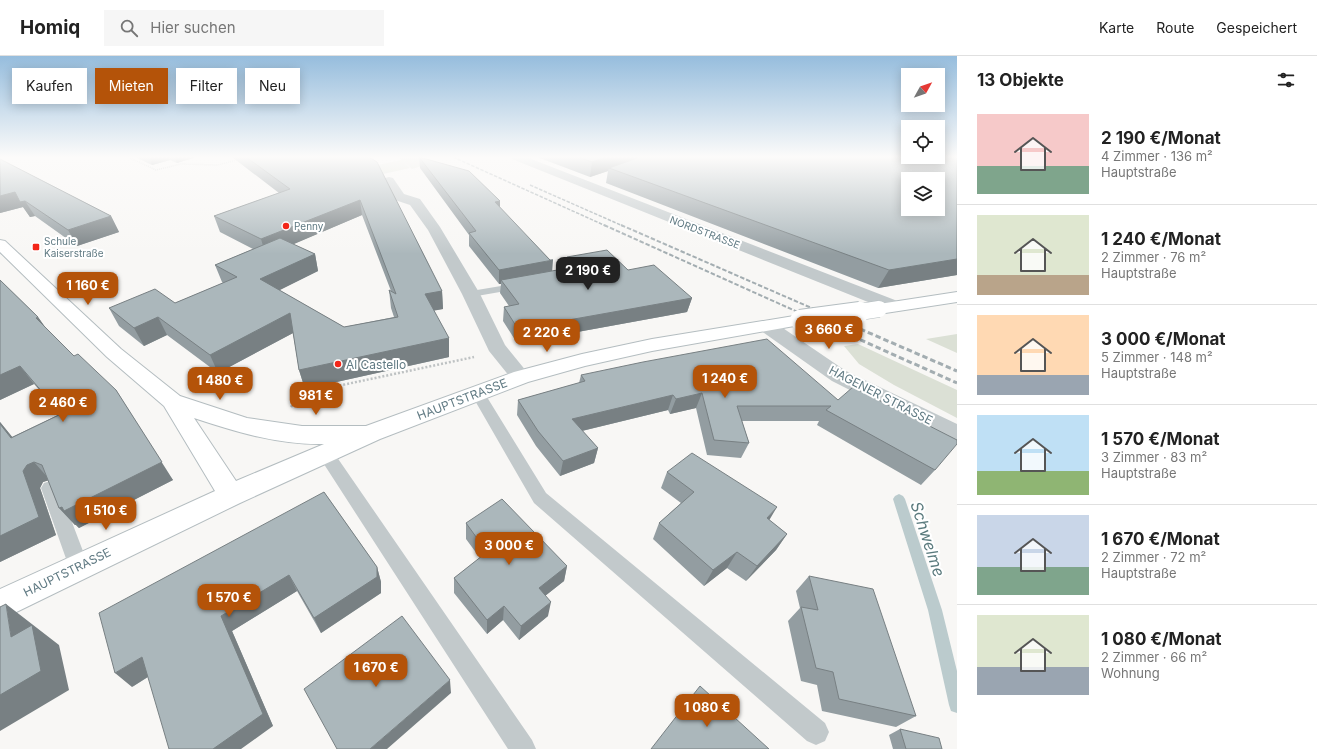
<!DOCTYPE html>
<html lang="de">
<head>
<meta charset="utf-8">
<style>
	:root { --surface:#fff; --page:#f6f6f6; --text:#222; --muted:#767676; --line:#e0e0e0; --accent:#b45309 }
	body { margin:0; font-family:Inter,sans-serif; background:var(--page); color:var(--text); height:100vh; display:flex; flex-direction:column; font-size:15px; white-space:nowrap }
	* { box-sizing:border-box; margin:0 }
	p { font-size:13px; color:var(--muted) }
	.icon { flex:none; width:22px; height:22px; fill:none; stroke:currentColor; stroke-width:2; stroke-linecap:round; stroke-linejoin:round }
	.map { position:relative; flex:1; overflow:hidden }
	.sheet { display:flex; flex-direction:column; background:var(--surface); width:360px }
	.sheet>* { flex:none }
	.banner { position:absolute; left:12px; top:12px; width:380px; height:36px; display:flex; gap:8px }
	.needle { width:26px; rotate:50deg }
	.fabs { position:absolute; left:901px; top:12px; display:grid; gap:8px }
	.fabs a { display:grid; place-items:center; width:44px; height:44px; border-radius:0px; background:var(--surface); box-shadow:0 2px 10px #0003; font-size:20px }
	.price { position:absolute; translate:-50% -34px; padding:0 9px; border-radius:8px; background:var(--accent); color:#fff; font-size:13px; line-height:26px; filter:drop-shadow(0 1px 2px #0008) }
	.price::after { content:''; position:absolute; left:50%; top:24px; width:12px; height:9px; margin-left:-6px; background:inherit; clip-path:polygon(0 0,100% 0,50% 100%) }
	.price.selected { background:#222; color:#fff }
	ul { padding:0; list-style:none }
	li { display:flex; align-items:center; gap:12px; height:100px; padding:0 20px }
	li+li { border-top:1px solid var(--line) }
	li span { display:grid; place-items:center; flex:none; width:112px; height:80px; border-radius:0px; color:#555 }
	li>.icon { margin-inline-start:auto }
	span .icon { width:48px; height:48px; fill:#fffc; stroke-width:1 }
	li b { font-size:17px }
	h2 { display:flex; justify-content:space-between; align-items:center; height:48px; padding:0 20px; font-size:17px }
	.tag { padding:0 14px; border-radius:0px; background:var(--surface); box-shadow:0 2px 10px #0003; font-size:14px; line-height:36px }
	.tag.selected { background:var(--accent); color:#fff }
	header { display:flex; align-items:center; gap:24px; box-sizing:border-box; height:56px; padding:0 20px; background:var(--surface); border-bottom:1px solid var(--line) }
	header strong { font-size:19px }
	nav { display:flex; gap:22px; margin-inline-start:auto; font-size:14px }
	.search { width:280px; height:36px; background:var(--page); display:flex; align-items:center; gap:10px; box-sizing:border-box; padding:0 14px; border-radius:0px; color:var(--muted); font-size:15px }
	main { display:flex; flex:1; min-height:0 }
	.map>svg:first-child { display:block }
	.green { fill:#dbe0d5 }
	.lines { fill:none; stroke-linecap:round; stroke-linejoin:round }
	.stream { fill:#bbcbcd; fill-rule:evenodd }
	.secondary-casing { stroke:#b4bdc0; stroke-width:2 }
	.path-far1 { stroke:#bec2c3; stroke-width:1.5; stroke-dasharray:1 1; stroke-linecap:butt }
	.path { stroke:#bec2c3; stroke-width:2.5; stroke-dasharray:2 2; stroke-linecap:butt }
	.service { fill:#c2c9cb; fill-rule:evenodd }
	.minor { fill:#c2c9cb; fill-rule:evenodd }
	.secondary { fill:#fff; fill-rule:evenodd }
	.rail-far2 { stroke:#a3adb1; stroke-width:1.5; stroke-dasharray:3.5 1.5; stroke-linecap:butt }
	.rail-far1 { stroke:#a3adb1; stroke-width:2; stroke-dasharray:4.5 2; stroke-linecap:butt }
	.rail { stroke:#a3adb1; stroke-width:3; stroke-dasharray:5.5 3; stroke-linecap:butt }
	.secondary-bridge-far1-casing { stroke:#b4bdc0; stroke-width:17; stroke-linecap:butt }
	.secondary-bridge-casing { stroke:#b4bdc0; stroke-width:22; stroke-linecap:butt }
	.secondary-bridge-far1 { stroke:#fff; stroke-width:16 }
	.secondary-bridge { stroke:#fff; stroke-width:20 }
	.wall { fill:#939da1; fill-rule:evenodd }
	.shaded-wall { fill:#788083 }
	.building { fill:#abb7bb; stroke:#788083; fill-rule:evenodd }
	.poi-dot { fill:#f32619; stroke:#fff; stroke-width:1.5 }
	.labels { text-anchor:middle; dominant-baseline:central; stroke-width:4; stroke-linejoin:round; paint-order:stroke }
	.far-poi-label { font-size:10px; fill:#607a83; stroke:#fff; text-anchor:start }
	.far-street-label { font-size:10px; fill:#607a83; stroke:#fff }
	.poi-label { font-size:12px; fill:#607a83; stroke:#fff; text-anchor:start }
	.street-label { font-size:12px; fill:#607a83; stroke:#fff }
	.near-water-label { font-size:16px; font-style:italic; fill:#5a7a7d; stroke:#fff }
</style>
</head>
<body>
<header>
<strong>Homiq</strong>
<div class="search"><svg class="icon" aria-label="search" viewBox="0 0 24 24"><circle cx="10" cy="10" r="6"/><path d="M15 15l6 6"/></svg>Hier suchen</div>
<nav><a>Karte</a><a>Route</a><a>Gespeichert</a></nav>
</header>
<main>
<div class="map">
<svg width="957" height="693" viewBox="0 0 957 693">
	<rect width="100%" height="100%" fill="#f8f7f5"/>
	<path class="green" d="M398 101H419L431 107 412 113 403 105 410 112 383 118 373 110 401 104Z
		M957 278V297L926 283Z
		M858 288 957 334V362L894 329 859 308 844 290Z"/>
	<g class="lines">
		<path class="stream" d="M899 438 903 440 905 443 942 554 957 615V657L951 655 949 649 928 554 893 443 895 440Z"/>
		<defs>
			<path id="secondary" d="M0 184 5 185 121 293 180 340 247 362 302 370H366L514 316 582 298 652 283 800 259 806 260 809 264 806 268 800 269 652 295 585 310 528 326 380 383 240 447 0 564V533L215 435 164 350 107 301 0 196ZM194 362C236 376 279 389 324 388L236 425Z
				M957 236V246L879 258 873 257 870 253 873 249 879 248Z"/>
		</defs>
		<use href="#secondary" class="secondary-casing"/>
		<path class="path-far1" d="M128 101 156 114 181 108 218 109 237 104"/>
		<path class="path" d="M291 351 300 338 474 301"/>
		<path class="service" d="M519 227 523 228 525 230 523 232 471 241 467 240 465 238 467 236 471 235Z
			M477 331 482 333 546 437 825 667 829 676 825 685 816 689 807 685 534 447 470 336 472 333Z
			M326 392 332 394 532 684 536 693H508L320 402 318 398 320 394Z
			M50 425 56 427 59 432 89 511 86 517 79 520 72 517 69 511 41 432 44 427Z"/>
		<path class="minor" d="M511 101H526L900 246 903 250 900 254 894 255 888 254 512 103Z
			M389 121 393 122 404 138 420 143 440 171 480 238 505 289 531 321 528 326 521 328 514 326 489 295 462 238 428 174 410 149 395 144 383 125 385 122Z
			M767 264 774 266 846 315 957 368V387L949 384 832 325 760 274 758 270 760 266Z"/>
		<use href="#secondary" class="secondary"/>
		<path class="rail-far2" d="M453 101 606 170
			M530 129 623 170"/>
		<path class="rail-far1" d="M604 169 800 257
			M621 169 823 257"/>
		<path class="rail" d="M798 256 957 327
			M821 256 957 315"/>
		<defs>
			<path id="secondary-bridge-far1" d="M853 257 879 253"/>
			<path id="secondary-bridge" d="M800 264 860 256"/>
		</defs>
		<use href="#secondary-bridge-far1" class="secondary-bridge-far1-casing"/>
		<use href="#secondary-bridge" class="secondary-bridge-casing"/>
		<use href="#secondary-bridge-far1" class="secondary-bridge-far1"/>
		<use href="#secondary-bridge" class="secondary-bridge"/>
	</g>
	<path class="wall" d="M135 101H196L177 107 170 104 152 109Z
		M232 101H369L442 235 443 253 434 254 449 301 305 333 299 314 293 277 218 317 167 279 144 290 119 270 109 252 175 247 223 227 222 226 215 209 253 193 220 176 214 160 279 137ZM362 159 391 235 389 234 391 252 394 261 344 271 279 234 318 215 315 198 293 188Z
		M419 101 500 145V152L552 215 563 213 566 210 567 201 628 214 692 242 687 256 517 287 503 265 504 251 509 250 500 237 501 228H499L469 190V179L420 112Z
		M537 101H957V219L878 232 606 127 608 115 590 121Z
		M0 103 111 160 119 176 77 190 35 160 30 161 23 151 0 157Z
		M0 224 38 261 45 271 173 424 79 472 76 469H75L59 452 48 424 43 426 40 432 56 479 0 506V366L12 381 60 358 34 328 0 344Z
		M581 319 838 344 935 414 921 429 817 369 819 365H742L749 387 741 402 707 399 696 352 670 358 668 354 582 375 598 392 594 407 560 420 536 390 517 359 518 344 579 327Z
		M667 416 769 464 787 478 776 494 746 525 727 512 704 530 653 483 659 467 681 447 661 432Z
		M324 436 377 511 381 526V537L321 577 297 535 232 575 273 670 148 621 132 631Z
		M466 467 567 510 564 525 545 540 548 560 519 584 503 564 487 578 454 537V522L480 502 466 483Z
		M809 520 916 660 896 671 822 655 817 629 801 625 788 565 800 552 796 535Z
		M900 673 942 693H893L889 679Z"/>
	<path class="shaded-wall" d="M149 101H169L170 104 152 109Z
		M175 101H196L177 107Z
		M606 101H646L609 112 608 115 590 121 592 106Z
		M15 136 25 145 35 160 30 161 23 151 0 157V140Z
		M360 144 362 159 266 200 261 183Z
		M500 145V158L495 146Z
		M111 160 119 176 77 190 68 174Z
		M315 198 318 215 266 241 260 223Z
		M957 203V219L878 232 889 214Z
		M553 204 552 218 501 224V228H499V214Z
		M442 235 443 253 427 256 425 238Z
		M692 242 687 256 517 287 518 273Z
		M290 257 295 276 218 317 210 299Z
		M38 261 50 278 36 262Z
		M158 261 167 279 144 290 134 272Z
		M449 282V301L305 333 299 314Z
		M20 310 34 328 0 344V319Z
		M116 334 173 424 79 472 76 469H75L59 452Z
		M702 337 696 352 670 358 676 343Z
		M673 339 668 354 569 378 572 363Z
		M0 366 27 399 11 382 0 368Z
		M598 392 594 407 560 420 563 405Z
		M34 406 50 424 43 426 40 432 56 479 0 506V480L23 415 27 409Z
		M777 451 767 468V462Z
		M787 478 776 494 746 525 757 510Z
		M737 496 727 512 704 530 713 514Z
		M567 510 564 525 536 547 539 532Z
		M377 511 381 526V537L321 577 314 562Z
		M289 519 297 535 232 575 273 670 241 693H213L221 560Z
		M551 546 548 560 519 584 521 570Z
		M6 548 59 589 69 634 0 675V639L11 581Z
		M504 550 503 564 487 578V564Z
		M142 601 157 615 132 631 115 617Z
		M450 624 451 637 387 693H370Z"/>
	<path class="building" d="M246 101H369L377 106 442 235 425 238 449 282 299 314 290 257 210 299 158 261 134 272 109 252 155 233 175 247 237 221 215 209 280 182 315 198 260 223 344 271 398 261 389 234 396 238 360 144 261 183 214 160 290 133Z
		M419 101 469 115 500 145 495 146 550 204H553L499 214 469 177 476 175Z
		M578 101H606L592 106Z
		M640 101H957V203L889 214 609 112ZM908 123H938V153H908Z
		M0 103 111 160 68 174 25 145 20 146 15 136 0 140Z
		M607 194 628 214 654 209 692 242 518 273 504 251 519 248 501 224 563 213 570 207 567 201Z
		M0 224 38 261 36 262 74 300 78 298 116 334 162 406 64 455 62 451 59 452 42 409 34 406 27 409 23 415 39 461 0 480V368L11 382 61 358 20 310 0 319Z
		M767 283 838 344 853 331 957 384V388L935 414 826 354 831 350H737L749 387 714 384 702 337 676 343 673 339 572 363 598 392 563 405 538 375 518 344 585 325 581 319 643 306Z
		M692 397 777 451 767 462 787 478 757 510 737 496 713 514 659 467 694 436 667 416Z
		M324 436 377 511V521L314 562 289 519 221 560 263 658 213 693H169L142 601 115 617 99 557Z
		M502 443 567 510 539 532 551 546 521 570 504 550 487 564 454 522 487 496 466 467Z
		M809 520 873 533 916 660 839 643 833 616 816 612 801 551 818 554Z
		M6 548 11 581 32 569 41 615 0 639V551Z
		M402 560 450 624 370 693H337L304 633Z
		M700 630 769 693H651Z
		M900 673 939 682 942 693H906Z"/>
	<linearGradient id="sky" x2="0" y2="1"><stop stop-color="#96bddd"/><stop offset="0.51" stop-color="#fcfbfa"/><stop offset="1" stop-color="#fcfbfa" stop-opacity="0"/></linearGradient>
	<rect width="957" height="198" fill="url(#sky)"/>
	<g class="poi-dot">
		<circle cx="286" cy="170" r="4"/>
		<rect x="32" y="187" width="8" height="8" rx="2"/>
		<circle cx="338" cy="308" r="4"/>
	</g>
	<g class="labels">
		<g class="far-poi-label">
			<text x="294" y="170">Penny</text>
			<text x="44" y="185">Schule<tspan x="44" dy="12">Kaiserstraße</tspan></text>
		</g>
		<g class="far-street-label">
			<text transform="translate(705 176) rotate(21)">NORDSTRASSE</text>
		</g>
		<g class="poi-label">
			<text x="346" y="308">Al Castello</text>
		</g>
		<g class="street-label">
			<text transform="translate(881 339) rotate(27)">HAGENER STRASSE</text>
			<text transform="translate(462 343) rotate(-21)">HAUPTSTRASSE</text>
			<text transform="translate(67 516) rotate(-26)">HAUPTSTRASSE</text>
		</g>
		<g class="near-water-label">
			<text transform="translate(928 483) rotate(72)">Schwelme</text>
		</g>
	</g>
</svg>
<div class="fabs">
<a><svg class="needle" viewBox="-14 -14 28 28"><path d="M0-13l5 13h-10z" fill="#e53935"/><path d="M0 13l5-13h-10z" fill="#767676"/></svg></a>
<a><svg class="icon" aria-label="locate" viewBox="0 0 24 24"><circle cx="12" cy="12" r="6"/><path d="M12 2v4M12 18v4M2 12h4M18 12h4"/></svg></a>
<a><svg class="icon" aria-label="layers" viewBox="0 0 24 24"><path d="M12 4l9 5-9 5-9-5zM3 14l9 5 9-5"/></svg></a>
</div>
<b class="price selected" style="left:588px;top:235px">2 190 €</b>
<b class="price" style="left:88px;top:250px">1 160 €</b>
<b class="price" style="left:829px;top:294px">3 660 €</b>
<b class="price" style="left:547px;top:297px">2 220 €</b>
<b class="price" style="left:725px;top:343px">1 240 €</b>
<b class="price" style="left:220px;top:345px">1 480 €</b>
<b class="price" style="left:316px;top:360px">981 €</b>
<b class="price" style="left:63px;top:367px">2 460 €</b>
<b class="price" style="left:106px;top:475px">1 510 €</b>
<b class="price" style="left:509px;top:510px">3 000 €</b>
<b class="price" style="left:229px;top:562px">1 570 €</b>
<b class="price" style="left:376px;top:632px">1 670 €</b>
<b class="price" style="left:707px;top:672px">1 080 €</b>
<div class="banner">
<a class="tag">Kaufen</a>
<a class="tag selected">Mieten</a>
<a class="tag">Filter</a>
<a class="tag">Neu</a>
</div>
</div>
<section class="sheet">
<h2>13 Objekte<svg class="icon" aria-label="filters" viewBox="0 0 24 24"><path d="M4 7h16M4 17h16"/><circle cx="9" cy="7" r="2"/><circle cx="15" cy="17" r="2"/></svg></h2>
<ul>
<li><span style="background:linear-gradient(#f6c9c9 65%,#7fa58c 0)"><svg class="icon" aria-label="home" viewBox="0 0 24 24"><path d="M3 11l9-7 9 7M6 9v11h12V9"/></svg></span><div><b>2 190 €/Monat</b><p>4 Zimmer · 136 m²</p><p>Hauptstraße</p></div></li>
<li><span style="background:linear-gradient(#dfe7d0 75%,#b9a48a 0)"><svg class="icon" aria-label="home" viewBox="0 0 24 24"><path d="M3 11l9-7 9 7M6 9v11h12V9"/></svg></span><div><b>1 240 €/Monat</b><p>2 Zimmer · 76 m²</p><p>Hauptstraße</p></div></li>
<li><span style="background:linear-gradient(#ffd9b3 75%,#9aa5b1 0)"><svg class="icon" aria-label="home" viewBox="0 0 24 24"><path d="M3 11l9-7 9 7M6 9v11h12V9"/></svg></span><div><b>3 000 €/Monat</b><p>5 Zimmer · 148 m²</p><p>Hauptstraße</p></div></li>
<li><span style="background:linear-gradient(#bfe0f5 70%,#8fb573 0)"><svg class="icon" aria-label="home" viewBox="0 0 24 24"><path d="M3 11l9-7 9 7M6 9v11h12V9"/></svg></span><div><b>1 570 €/Monat</b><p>3 Zimmer · 83 m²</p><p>Hauptstraße</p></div></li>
<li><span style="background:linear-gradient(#c9d6e8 65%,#7fa58c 0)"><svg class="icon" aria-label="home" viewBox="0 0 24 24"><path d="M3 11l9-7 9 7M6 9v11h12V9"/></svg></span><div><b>1 670 €/Monat</b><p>2 Zimmer · 72 m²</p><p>Hauptstraße</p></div></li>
<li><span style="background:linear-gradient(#dfe7d0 65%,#9aa5b1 0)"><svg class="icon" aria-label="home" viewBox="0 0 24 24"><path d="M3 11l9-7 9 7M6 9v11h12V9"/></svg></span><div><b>1 080 €/Monat</b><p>2 Zimmer · 66 m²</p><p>Wohnung</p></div></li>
</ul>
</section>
</main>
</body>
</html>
